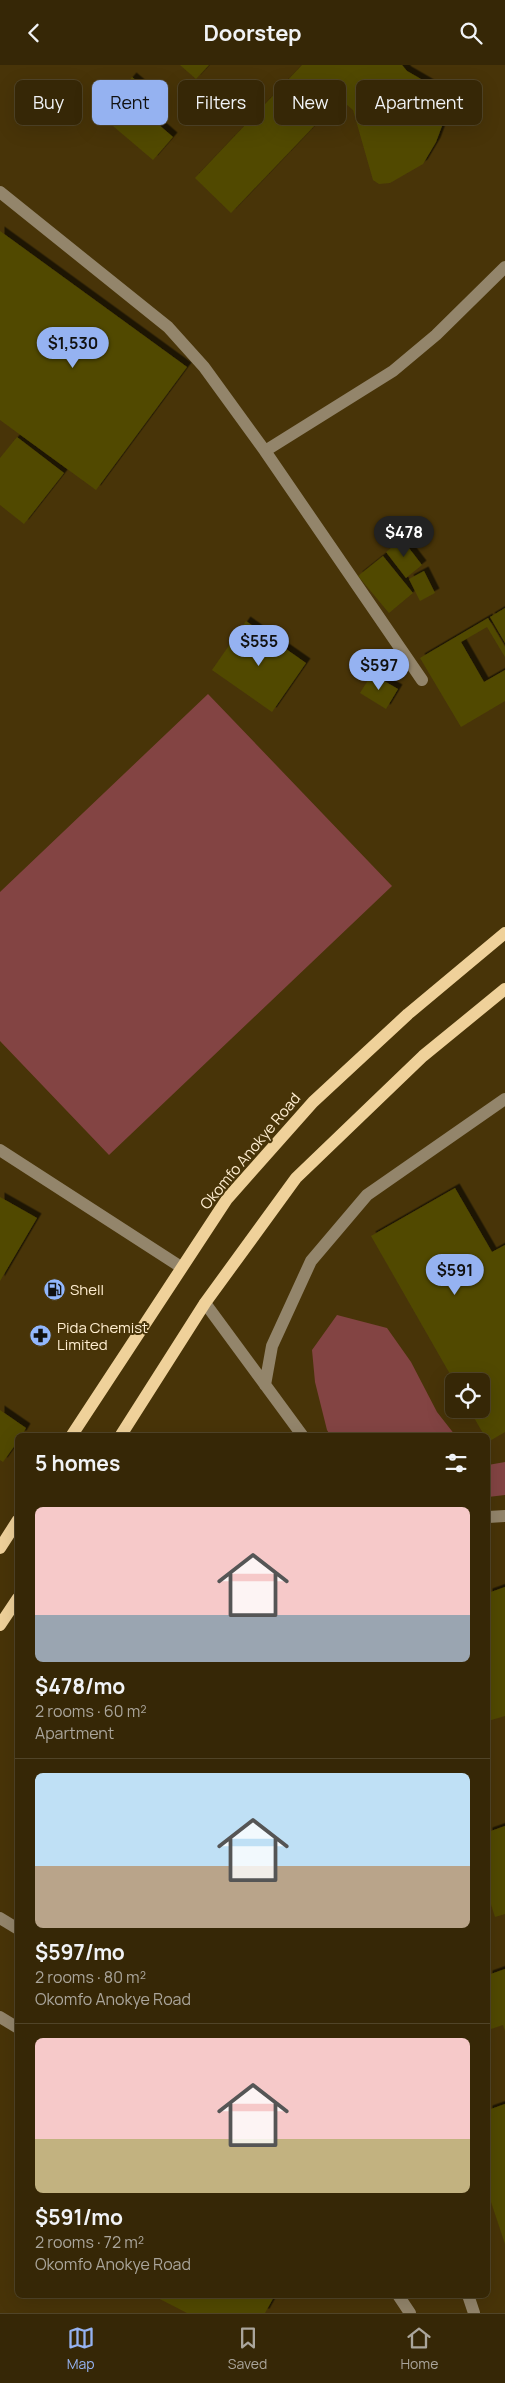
<!DOCTYPE html>
<html lang="en">
<head>
<meta charset="utf-8">
<style>
	:root { --surface:#362706; --page:#413314; --text:#f1f3f6; --muted:#aaa59b; --line:#504428; --accent:#95b2f1 }
	body { margin:0; font-family:Manrope,sans-serif; background:var(--page); color:var(--text); height:100vh; display:flex; flex-direction:column; font-size:19px; white-space:nowrap }
	* { box-sizing:border-box; margin:0 }
	p { font-size:16px; color:var(--muted) }
	.icon { flex:none; width:28px; height:28px; fill:none; stroke:currentColor; stroke-width:2; stroke-linecap:round; stroke-linejoin:round }
	.map { position:relative; flex:1; overflow:hidden }
	.side { position:absolute; left:15px; top:1368px; width:475px; height:865px; display:flex; flex-direction:column; background:var(--surface); border-radius:8px; box-shadow:0 5px 20px #0002,0 0 0 1px var(--line) }
	.side>* { flex:none }
	.guide { position:absolute; left:15px; top:15px; width:475px; height:45px; display:flex; gap:10px }
	.fabs { position:absolute; left:445px; top:1308px; display:grid; gap:10px }
	.fabs a { display:grid; place-items:center; width:45px; height:45px; border-radius:8px; background:var(--surface); box-shadow:0 5px 20px #0002,0 0 0 1px var(--line); font-size:25px }
	.price { position:absolute; translate:-50% -42px; padding:0 11px; border-radius:18px; background:var(--accent); color:#111; font-size:16px; line-height:32px; filter:drop-shadow(0 1px 2px #0008) }
	.price::after { content:''; position:absolute; left:50%; top:30px; width:15px; height:11px; margin-left:-8px; background:inherit; clip-path:polygon(0 0,100% 0,50% 100%) }
	.price.on { background:#222; color:#fff }
	ul { padding:0; list-style:none }
	li { display:grid; align-content:center; gap:10px; height:265px; padding:0 20px }
	li+li { border-top:1px solid var(--line) }
	li span { display:grid; place-items:center; height:155px; border-radius:8px; color:#555 }
	li>.icon { margin-inline-start:auto }
	span .icon { width:90px; height:90px; fill:#fffc; stroke-width:1 }
	li b { font-size:21px }
	h2 { display:flex; justify-content:space-between; align-items:center; height:60px; padding:0 20px; font-size:21px }
	.pill { padding:0 18px; border-radius:8px; background:var(--surface); box-shadow:0 5px 20px #0002,0 0 0 1px var(--line); font-size:18px; line-height:45px }
	.pill.on { background:var(--accent); color:#111 }
	header { display:flex; justify-content:space-between; align-items:center; height:65px; padding:0 20px; background:var(--surface); font-size:22px; font-weight:700 }
	.tab-bar { display:flex; justify-content:space-around; align-items:center; height:70px; border-top:1px solid var(--line); background:var(--surface); font-size:14px; color:var(--muted) }
	.tab-bar a { display:grid; justify-items:center; gap:2px }
	.tab-bar .on { color:var(--accent) }
	.map>svg:first-child { display:block }
	.green { fill:#834443 }
	.building { fill:#514900; filter:url(#shadow) }
	.lines { fill:none; stroke-linecap:round; stroke-linejoin:round }
	.minor { stroke:#93856b; stroke-width:12 }
	.major { stroke:#efd19a; stroke-width:12 }
	.labels { text-anchor:middle; dominant-baseline:central; stroke-width:4; stroke-linejoin:round; paint-order:stroke }
	.street-label { font-size:15px; fill:#ffeed1; stroke:#483408 }
	.poi-label { font-size:15px; fill:#ffeed1; stroke:#483408; text-anchor:start }
</style>
</head>
<body>
<header><svg class="icon" aria-label="back" viewBox="0 0 24 24"><path d="M15 5l-7 7 7 7"/></svg>Doorstep<svg class="icon" aria-label="search" viewBox="0 0 24 24"><circle cx="10" cy="10" r="6"/><path d="M15 15l6 6"/></svg></header>
<div class="map">
<svg width="505" height="2248" viewBox="0 0 505 2248">
	<defs>
		<filter id="shadow"><feDropShadow dx="4.5" dy="-4.5" stdDeviation="0" flood-color="#0009"/></filter>
	</defs>
	<rect width="100%" height="100%" fill="#483408"/>
	<path class="green" d="M208 629 392 821 109 1090 0 976V827Z
		M337 1250 387 1263 411 1297 437 1347 455 1370H330L327 1365 315 1317 312 1285Z
		M505 1397V1430L488 1432V1400Z"/>
	<path class="building" d="M180 0H209L196 14Z
		M302 0H402L407 6 440 25 447 38 445 53 436 77 423 99 390 118 379 119 373 115 353 45 340 34 231 148 195 113Z
		M132 12 162 37 150 52 173 72 153 95 100 50Z
		M0 166 187 302 96 425 0 355Z
		M17 372 64 408 24 459 0 440V393Z
		M402 474 422 500 406 513 386 487Z
		M383 491 413 528 389 548 358 511Z
		M424 506 435 528 420 536 409 514Z
		M505 543V578L490 552Z
		M488 553 505 582V592L487 562 461 577 484 617 505 605V636L461 662 420 593Z
		M246 556 306 598 272 647 212 605Z
		M372 609 398 624 386 644 360 628Z
		M455 1123 492 1187 505 1180V1367L488 1377V1370H484L469 1344H481V1316H454L371 1171Z
		M0 1132 37 1153 0 1216Z
		M0 1345 26 1363 22 1370H18V1376L3 1397 0 1395Z
		M505 1522V1651L488 1656V1528Z
		M505 1761V1849L495 1852 488 1830V1767Z
		M505 1904V1966L503 1960 488 1965V1910Z
		M505 2039V2179L488 2128V2045Z
		M152 2230H275L265 2248H187Z"/>
	<g class="lines">
		<path class="minor" d="M0 127 168 262 204 302 265 386 422 615
			M265 386 393 306 436 270 505 202
			M0 1085 181 1202
			M205 1238 302 1370
			M265 1320 272 1281 311 1196 367 1130 505 1034
			M488 1452 505 1451
			M0 1853 18 1864
			M0 1952 18 1963
			M398 2230 410 2248
			M468 2230 474 2248"/>
		<path class="major" d="M72 1370 227 1134 313 1037 408 949 505 868
			M121 1370 205 1238 296 1113 423 991 505 924
			M0 1483 18 1455
			M0 1560 18 1533"/>
	</g>
	<defs>
		<symbol id="fuel-disc" viewBox="-11 -11 22 22"><circle r="9.5" fill="#92b7fd" stroke="#483408"/><path d="M-5.5-6h7V0h2V4h1.3V-2.5L3-4.5l.8-.8L6-3V5H2.5V1h-1V6h-7ZM-4.2-4.7v3.2H.2V-4.7Z" fill="#111"/></symbol>
		<symbol id="pharmacy-disc" viewBox="-11 -11 22 22"><circle r="9.5" fill="#92b7fd" stroke="#483408"/><path d="M-2-6h4v4h4v4h-4v4h-4v-4h-4v-4h4Z" fill="#111"/></symbol>
	</defs>
	<g fill-rule="evenodd">
		<use href="#fuel-disc" x="42" y="1212" width="25" height="25"/>
		<use href="#pharmacy-disc" x="28" y="1258" width="25" height="25"/>
	</g>
	<g class="labels">
		<g class="street-label">
			<text transform="translate(250 1086) rotate(-50)">Okomfo Anokye Road</text>
		</g>
		<g class="poi-label">
			<text x="70" y="1224">Shell</text>
			<text x="57" y="1262">Pida Chemist<tspan x="57" dy="17">Limited</tspan></text>
		</g>
	</g>
</svg>
<div class="fabs">
<a><svg class="icon" aria-label="locate" viewBox="0 0 24 24"><circle cx="12" cy="12" r="6"/><path d="M12 2v4M12 18v4M2 12h4M18 12h4"/></svg></a>
</div>
<b class="price" style="left:73px;top:304px">$1,530</b>
<b class="price on" style="left:404px;top:493px">$478</b>
<b class="price" style="left:259px;top:602px">$555</b>
<b class="price" style="left:379px;top:626px">$597</b>
<b class="price" style="left:455px;top:1231px">$591</b>
<div class="guide">
<a class="pill">Buy</a>
<a class="pill on">Rent</a>
<a class="pill">Filters</a>
<a class="pill">New</a>
<a class="pill">Apartment</a>
</div>
<section class="side">
<h2>5 homes<svg class="icon" aria-label="filters" viewBox="0 0 24 24"><path d="M4 7h16M4 17h16"/><circle cx="9" cy="7" r="2"/><circle cx="15" cy="17" r="2"/></svg></h2>
<ul>
<li><span style="background:linear-gradient(#f6c9c9 70%,#9aa5b1 0)"><svg class="icon" aria-label="home" viewBox="0 0 24 24"><path d="M3 11l9-7 9 7M6 9v11h12V9"/></svg></span><div><b>$478/mo</b><p>2 rooms · 60 m²</p><p>Apartment</p></div></li>
<li><span style="background:linear-gradient(#bfe0f5 60%,#b9a48a 0)"><svg class="icon" aria-label="home" viewBox="0 0 24 24"><path d="M3 11l9-7 9 7M6 9v11h12V9"/></svg></span><div><b>$597/mo</b><p>2 rooms · 80 m²</p><p>Okomfo Anokye Road</p></div></li>
<li><span style="background:linear-gradient(#f6c9c9 65%,#c2b280 0)"><svg class="icon" aria-label="home" viewBox="0 0 24 24"><path d="M3 11l9-7 9 7M6 9v11h12V9"/></svg></span><div><b>$591/mo</b><p>2 rooms · 72 m²</p><p>Okomfo Anokye Road</p></div></li>
</ul>
</section>
</div>
<nav class="tab-bar">
<a class="on"><svg class="icon" aria-label="map" viewBox="0 0 24 24"><path d="M3 6l6-2 6 2 6-2v14l-6 2-6-2-6 2zM9 4v14M15 6v14"/></svg>Map</a>
<a><svg class="icon" aria-label="saved" viewBox="0 0 24 24"><path d="M7 4h10v16l-5-4-5 4z"/></svg>Saved</a>
<a><svg class="icon" aria-label="home" viewBox="0 0 24 24"><path d="M3 11l9-7 9 7M6 9v11h12V9"/></svg>Home</a>
</nav>
</body>
</html>
